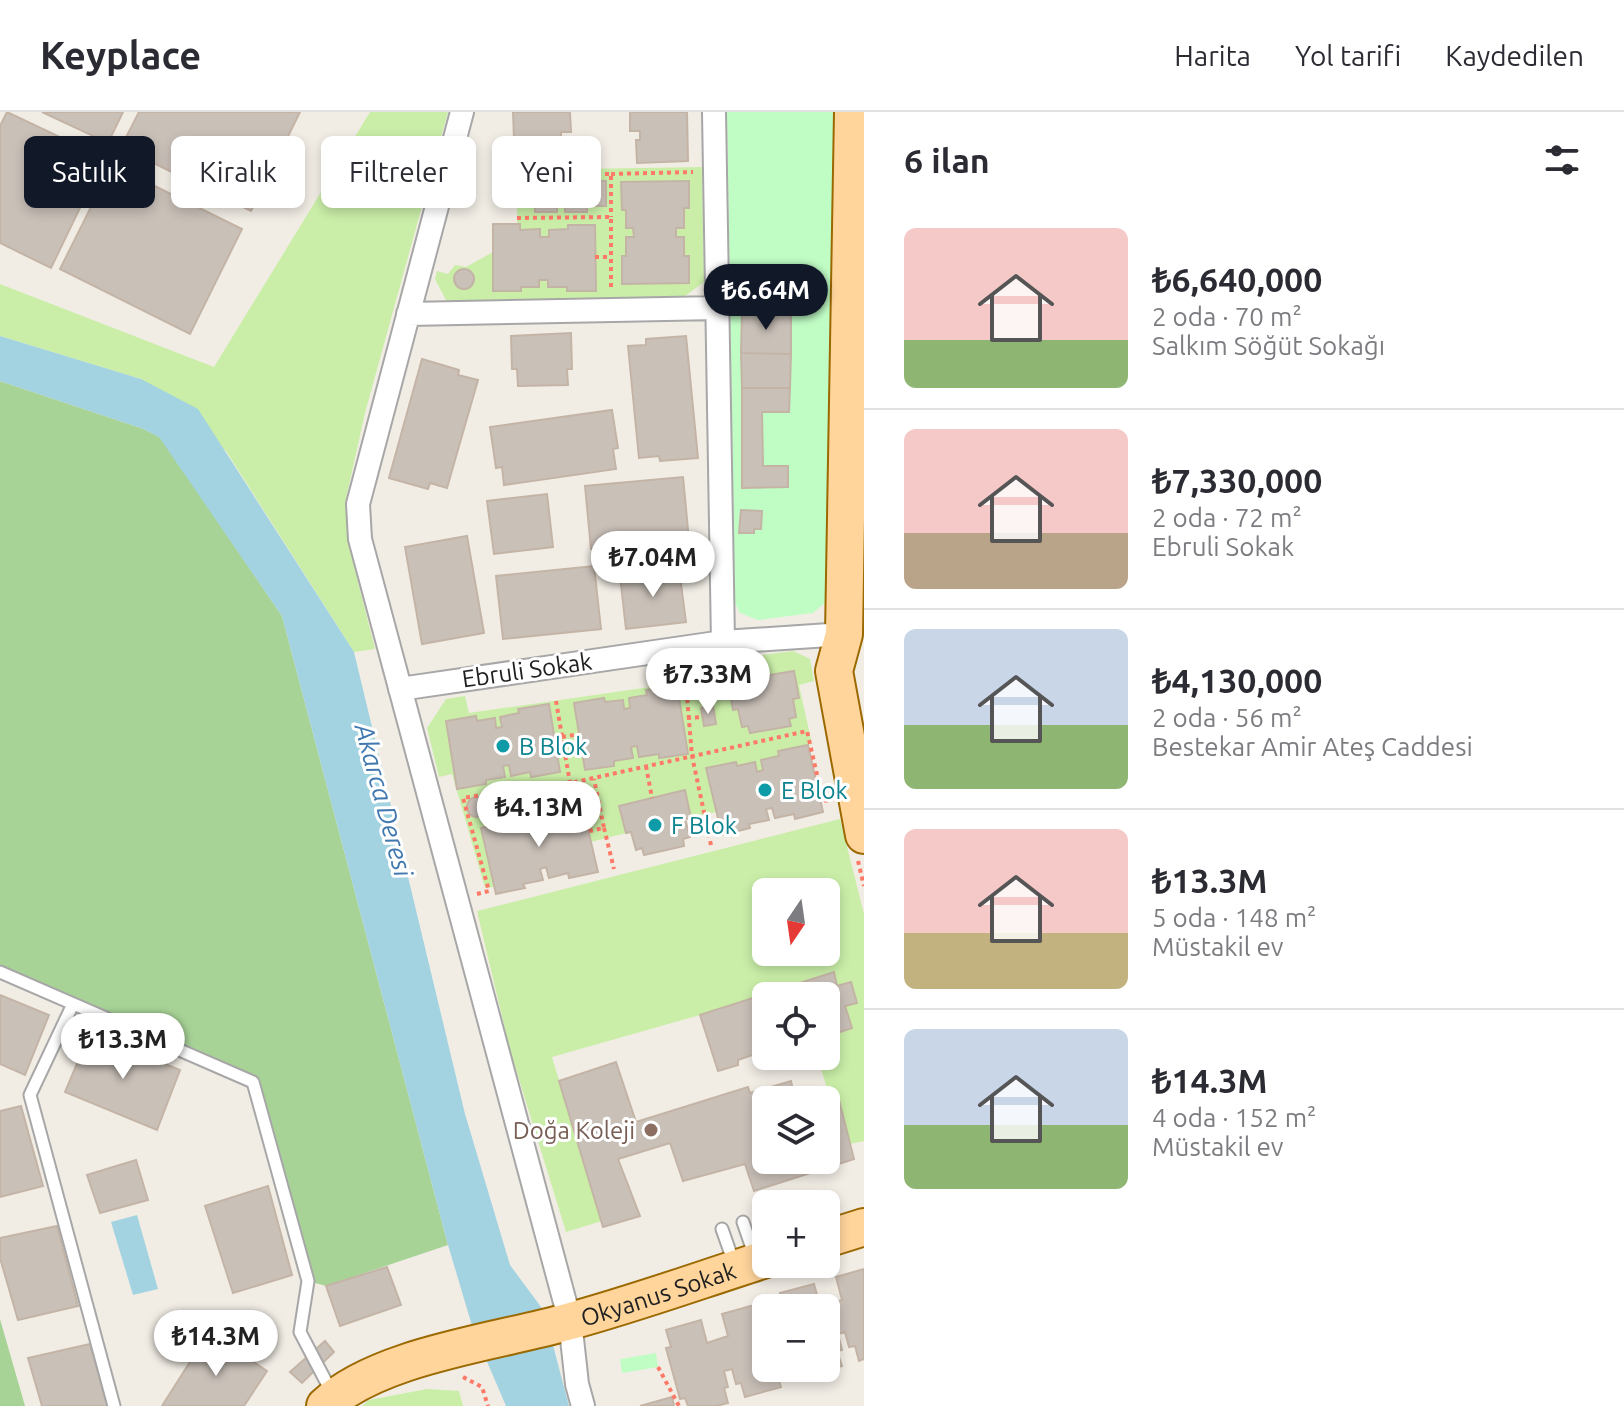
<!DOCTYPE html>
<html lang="tr">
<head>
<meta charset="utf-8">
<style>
	:root { --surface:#fff; --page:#f7f7f7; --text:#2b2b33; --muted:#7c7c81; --line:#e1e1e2; --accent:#111827 }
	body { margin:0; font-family:Ubuntu,sans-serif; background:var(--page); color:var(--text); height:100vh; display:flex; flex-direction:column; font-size:30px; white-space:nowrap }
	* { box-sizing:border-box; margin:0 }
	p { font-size:26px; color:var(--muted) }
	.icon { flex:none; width:44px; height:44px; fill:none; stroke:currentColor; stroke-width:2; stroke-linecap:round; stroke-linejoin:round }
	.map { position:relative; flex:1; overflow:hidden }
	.side { display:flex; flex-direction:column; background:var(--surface); width:760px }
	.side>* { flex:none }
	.banner { position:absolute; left:24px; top:24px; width:720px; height:72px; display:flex; gap:16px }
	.needle { width:52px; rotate:193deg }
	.fabs { position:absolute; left:752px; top:766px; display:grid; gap:16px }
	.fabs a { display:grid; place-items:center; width:88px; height:88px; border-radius:12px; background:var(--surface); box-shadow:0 4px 12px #0003; font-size:40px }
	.price { position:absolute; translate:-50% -68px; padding:0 18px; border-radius:28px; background:#fff; color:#222; font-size:26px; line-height:52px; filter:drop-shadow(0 2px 4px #0008) }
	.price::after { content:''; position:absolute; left:50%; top:48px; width:24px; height:18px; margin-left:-12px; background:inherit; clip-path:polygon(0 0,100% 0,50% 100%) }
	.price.active { background:var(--accent); color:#fff }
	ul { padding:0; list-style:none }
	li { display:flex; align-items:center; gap:24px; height:200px; padding:0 40px }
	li+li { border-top:2px solid var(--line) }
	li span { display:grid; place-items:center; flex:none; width:224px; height:160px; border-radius:12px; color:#555 }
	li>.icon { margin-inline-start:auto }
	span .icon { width:96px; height:96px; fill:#fffc; stroke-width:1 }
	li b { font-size:34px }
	h2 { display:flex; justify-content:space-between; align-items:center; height:96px; padding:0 40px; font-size:34px }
	.chip { padding:0 28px; border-radius:12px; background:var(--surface); box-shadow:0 4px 12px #0003; font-size:28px; line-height:72px }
	.chip.active { background:var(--accent); color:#fff }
	header { display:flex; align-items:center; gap:48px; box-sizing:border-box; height:112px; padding:0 40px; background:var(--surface); border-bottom:2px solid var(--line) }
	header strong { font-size:38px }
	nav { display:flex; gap:44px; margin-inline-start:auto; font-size:28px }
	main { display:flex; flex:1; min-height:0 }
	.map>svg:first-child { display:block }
	.grass { fill:#caeea8; fill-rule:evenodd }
	.forest { fill:#a8d397 }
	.park { fill:#c0fdc5 }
	.water { fill:#a3d3e1 }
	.building { fill:#c9c0b8; stroke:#c4b4a6; stroke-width:2 }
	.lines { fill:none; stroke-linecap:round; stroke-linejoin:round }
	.service-casing { stroke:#a7a7a7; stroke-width:15 }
	.minor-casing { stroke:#a7a7a7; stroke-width:26 }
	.primary-casing { stroke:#9b6900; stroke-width:40 }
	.path { stroke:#ff7968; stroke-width:4; stroke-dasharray:4 4; stroke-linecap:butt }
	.service { stroke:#fff; stroke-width:11 }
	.minor { stroke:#fff; stroke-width:22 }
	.primary { stroke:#ffd59c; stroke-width:36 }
	.culture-dot { fill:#0f9aa8; stroke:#fff; stroke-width:3 }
	.education-dot { fill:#8d6e63; stroke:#fff; stroke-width:3 }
	.labels { text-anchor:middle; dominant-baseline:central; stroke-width:6; stroke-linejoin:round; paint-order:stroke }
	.street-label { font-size:24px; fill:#202020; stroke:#fff }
	.culture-label { font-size:24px; fill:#0d838f; stroke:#fff; text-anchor:start }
	.education-label { font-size:24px; fill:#785e54; stroke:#fff; text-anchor:end }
	.water-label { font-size:26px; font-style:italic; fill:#4178af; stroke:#fff }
</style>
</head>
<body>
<header>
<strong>Keyplace</strong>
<nav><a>Harita</a><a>Yol tarifi</a><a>Kaydedilen</a></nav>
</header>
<main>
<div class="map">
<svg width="864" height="1294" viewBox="0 0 864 1294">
	<rect width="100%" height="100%" fill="#f1ede5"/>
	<path class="grass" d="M370 0H448L365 301 345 391 350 438 375 537 354 540 226 339 141 267 0 224V172L214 255Z
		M702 55 704 170 681 187 447 190 435 167 437 159 448 162 455 153 466 155 493 140V112H517V58Z
		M793 539 810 547 814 569 799 573 812 632 778 639 779 644 761 648 763 658 757 660 754 650 737 654 736 650 707 656 716 700 691 706 684 679 620 694 626 721 591 730 582 692 553 699V703L535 707 537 718 531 719 528 710 512 713 510 709 481 716 494 775 485 776 452 662 439 665 427 616 446 587 465 584 469 601 740 562 738 546Z
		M840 707 864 802V1029L850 1032 838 985 830 986 817 944H826V921L833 919 834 922 852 916 845 894 857 891 851 870 837 874 833 860 700 903 552 945 602 1109 566 1120 510 938 477 799ZM766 780H826V840H766Z
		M427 1277 459 1279 463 1294H362L369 1288Z"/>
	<path class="forest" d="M0 269 141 316 160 325 282 504 448 1133 326 1174 308 1169 253 970 0 860Z
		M0 1207 25 1294H0Z"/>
	<path class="park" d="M727 0H835L827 489 813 501 758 508 740 501 735 491Z
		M656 1241 658 1255 622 1261 620 1247Z"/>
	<path class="water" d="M0 224 141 267 198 297 354 540 465 1002 510 1153 544 1199 569 1294H506L473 1217 448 1133 282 504 159 325 141 316 0 269Z
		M137 1103 158 1177 133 1183 111 1110Z"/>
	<path class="building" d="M7 0 104 46 51 156 0 131V14Z
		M42 0H123L108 31Z
		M139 0H300L251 99 121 35Z
		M513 0H570L571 20H561V29H566V52L515 54Z
		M630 0H687L688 49 637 51 636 28H640V19H630Z
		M112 53 242 117 190 222 60 157Z
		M517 69H606V94H587V100H565V94H557V100H535V94H517Z
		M689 69V96H684V116H676V125H684V144H689V171L622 172V144H626V125H634L633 116H626V98H622L621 70Z
		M493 112H520V118L540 117V125H549V118L568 117V113H595L596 179H567V175H548V168H539V175H521V179H493Z
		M454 167a10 10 0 1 1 20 0a10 10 0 1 1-20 0Z
		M742 198 791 199V242L741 241Z
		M571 221 572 257H567L568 273 518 274 517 257H512L511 224Z
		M686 224 698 346 660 349 659 344 639 346 628 234 646 233V227Z
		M741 241 791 242 790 276H742Z
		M422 247 459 258 458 263 478 268 447 376 430 371 428 377 389 366Z
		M742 276H790L789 300H762L763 354H788V375L742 376Z
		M612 298 618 336 613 337 616 357 504 373 502 355 496 356 490 315Z
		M683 365 689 428 591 437 585 374Z
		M547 382 553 435 494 442 487 389Z
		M741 398 762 399 761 417H754V421H739Z
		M467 424 484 521 422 532 405 435Z
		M594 454 601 517 503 527 496 464Z
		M679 457 686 510 626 517 620 464Z
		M794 559 799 586 793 587 796 605 789 607 791 614 750 621 748 614 742 615 738 597 733 598 728 570Z
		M677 573 688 642 659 646V642L639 645 637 634 631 635 633 646 614 649V654L585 658 574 591 604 586 605 590 623 588 624 597 630 596 629 586 647 583 646 578Z
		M549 592 560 660 531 665 530 660 511 664 509 653 503 654 505 665 486 668V672L457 677 446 609 476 604 477 609 495 606 496 616 502 615 500 605 519 601 518 597Z
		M713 594 716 612 704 614 701 596Z
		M808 633 823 700 795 707 794 702 775 706 772 696 766 697 769 708 749 712 750 716 722 723 706 656 736 650 737 654 755 650 757 660 763 658 761 648 779 644 778 639Z
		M685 678 691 706 685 707 690 725 683 727 684 734 644 743 642 736 636 738 631 720 626 721 619 694Z
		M467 695a10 10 0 1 1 20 0a10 10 0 1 1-20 0Z
		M582 692 598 760 569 766 568 761 549 766 546 755 540 757 543 768 523 772 525 776 496 782 481 716 511 709 512 713 529 709 531 719 537 718 535 708 553 703 552 699Z
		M834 860 837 874 851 870 857 891 845 894 852 916 834 922 833 919 826 921V884H766V944L758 946 755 942 738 948V953L718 959 700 903Z
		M0 883 49 903 25 963 0 952Z
		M90 921 180 958 157 1018 65 980Z
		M616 950 636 1010 748 975 750 981 791 969 795 988H766V1048H826V988L838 984 854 1047 754 1079 745 1052 683 1069 670 1031 618 1047 640 1104 603 1115 559 969Z
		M21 994 43 1074 0 1085V999Z
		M136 1048 148 1088 100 1101 87 1063Z
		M268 1074 292 1163 233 1181 205 1094Z
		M57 1114 78 1194 18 1208 0 1146V1126Z
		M387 1155 401 1193 340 1214 326 1174Z
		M864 1157V1247L859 1249 855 1234 849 1235 845 1220 838 1222 842 1238 837 1239 842 1254 803 1265 801 1256H826V1196H784L780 1181 814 1172 820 1194 842 1188 836 1165Z
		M758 1192 762 1207 766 1206V1256H780L776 1259 781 1275 745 1285 741 1271 736 1272 732 1257 724 1259 728 1275 724 1276 728 1291 716 1294H688L685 1286 680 1287 666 1236 671 1235 666 1218 701 1208 707 1231 728 1224 722 1202Z
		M209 1220 267 1259 244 1294H162Z
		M325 1229 334 1240 302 1271 290 1260Z
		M90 1232 107 1294H42L28 1246Z
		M672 1285 674 1294H640Z"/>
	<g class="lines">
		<defs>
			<path id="service" d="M0 860 253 970 308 1169 300 1220 332 1281
				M73 892 30 983 114 1294
				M743 1110 755 1145
				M722 1117 735 1154"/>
			<path id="minor" d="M462 0 358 392 360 427 570 1209 577 1272 583 1294
				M714 0 723 530
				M408 202 718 196
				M400 577 723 530 844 522"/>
			<g id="primary">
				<path d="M853 0 844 522 834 559 864 723"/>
				<path d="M826 1127 864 1115"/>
				<path id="s1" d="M325 1294C377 1244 496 1230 567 1210 634 1192 700 1168 766 1147"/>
			</g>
		</defs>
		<use href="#service" class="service-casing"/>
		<use href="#minor" class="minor-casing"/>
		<use href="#primary" class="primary-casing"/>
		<path class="path" d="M611 62 693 60
			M517 63 611 62V105
			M517 106 611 105V177
			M595 145H611
			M556 589 570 671
			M687 606 703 605
			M562 625 579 622
			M646 654 652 686
			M604 716 614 757
			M589 719 604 716 594 667
			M711 733 692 644 686 573 759 562V564
			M858 749 864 774
			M477 782 489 779 463 686 481 683 489 689 807 619 823 689 830 688
			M658 1255 679 1294
			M463 1265 482 1275 488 1294"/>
		<use href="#service" class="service"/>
		<use href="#minor" class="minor"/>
		<use href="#primary" class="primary"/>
	</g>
	<g class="culture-dot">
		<circle cx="503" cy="634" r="8"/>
		<circle cx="765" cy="678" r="8"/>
		<circle cx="655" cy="713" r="8"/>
	</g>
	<circle class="education-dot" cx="651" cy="1018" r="8"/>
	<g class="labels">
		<g class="street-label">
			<text transform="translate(527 558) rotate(-8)">Ebruli Sokak</text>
			<text stroke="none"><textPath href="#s1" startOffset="354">Okyanus Sokak</textPath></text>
		</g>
		<g class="culture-label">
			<text x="519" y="634">B Blok</text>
			<text x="781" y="678">E Blok</text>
			<text x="671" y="713">F Blok</text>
		</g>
		<g class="education-label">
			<text x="635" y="1018">Doğa Koleji</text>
		</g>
		<g class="water-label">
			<text transform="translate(384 688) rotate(75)">Akarca Deresi</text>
		</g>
	</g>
</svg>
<div class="fabs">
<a><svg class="needle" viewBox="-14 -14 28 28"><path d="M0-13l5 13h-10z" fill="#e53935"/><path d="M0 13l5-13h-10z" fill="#7c7c81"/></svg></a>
<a><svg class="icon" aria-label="locate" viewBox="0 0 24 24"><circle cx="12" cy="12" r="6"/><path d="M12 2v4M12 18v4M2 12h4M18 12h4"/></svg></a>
<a><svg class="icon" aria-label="layers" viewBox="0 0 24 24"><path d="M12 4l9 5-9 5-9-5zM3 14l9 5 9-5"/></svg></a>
<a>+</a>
<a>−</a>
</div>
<b class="price active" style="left:766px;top:220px">₺6.64M</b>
<b class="price" style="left:653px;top:487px">₺7.04M</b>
<b class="price" style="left:708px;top:604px">₺7.33M</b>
<b class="price" style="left:539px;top:737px">₺4.13M</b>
<b class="price" style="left:123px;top:969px">₺13.3M</b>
<b class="price" style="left:216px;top:1266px">₺14.3M</b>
<div class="banner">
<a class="chip active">Satılık</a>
<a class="chip">Kiralık</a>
<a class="chip">Filtreler</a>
<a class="chip">Yeni</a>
</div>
</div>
<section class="side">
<h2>6 ilan<svg class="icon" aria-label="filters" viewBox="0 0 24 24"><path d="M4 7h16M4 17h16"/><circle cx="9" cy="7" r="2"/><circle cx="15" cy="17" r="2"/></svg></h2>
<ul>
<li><span style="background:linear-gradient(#f6c9c9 70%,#8fb573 0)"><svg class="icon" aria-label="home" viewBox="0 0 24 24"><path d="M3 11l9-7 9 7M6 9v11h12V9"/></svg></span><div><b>₺6,640,000</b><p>2 oda · 70 m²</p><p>Salkım Söğüt Sokağı</p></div></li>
<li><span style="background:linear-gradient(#f6c9c9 65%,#b9a48a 0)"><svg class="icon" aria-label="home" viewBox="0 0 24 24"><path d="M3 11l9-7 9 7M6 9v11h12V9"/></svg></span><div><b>₺7,330,000</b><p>2 oda · 72 m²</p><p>Ebruli Sokak</p></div></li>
<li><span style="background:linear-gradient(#c9d6e8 60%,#8fb573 0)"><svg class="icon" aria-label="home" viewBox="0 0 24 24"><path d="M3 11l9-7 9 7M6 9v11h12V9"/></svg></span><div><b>₺4,130,000</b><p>2 oda · 56 m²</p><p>Bestekar Amir Ateş Caddesi</p></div></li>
<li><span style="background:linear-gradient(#f6c9c9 65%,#c2b280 0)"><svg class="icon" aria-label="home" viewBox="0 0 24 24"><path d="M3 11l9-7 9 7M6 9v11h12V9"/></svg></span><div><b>₺13.3M</b><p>5 oda · 148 m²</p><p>Müstakil ev</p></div></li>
<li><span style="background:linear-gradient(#c9d6e8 60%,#8fb573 0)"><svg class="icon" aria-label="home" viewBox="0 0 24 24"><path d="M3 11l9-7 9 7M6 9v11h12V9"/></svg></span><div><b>₺14.3M</b><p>4 oda · 152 m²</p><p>Müstakil ev</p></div></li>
</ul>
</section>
</main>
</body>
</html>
